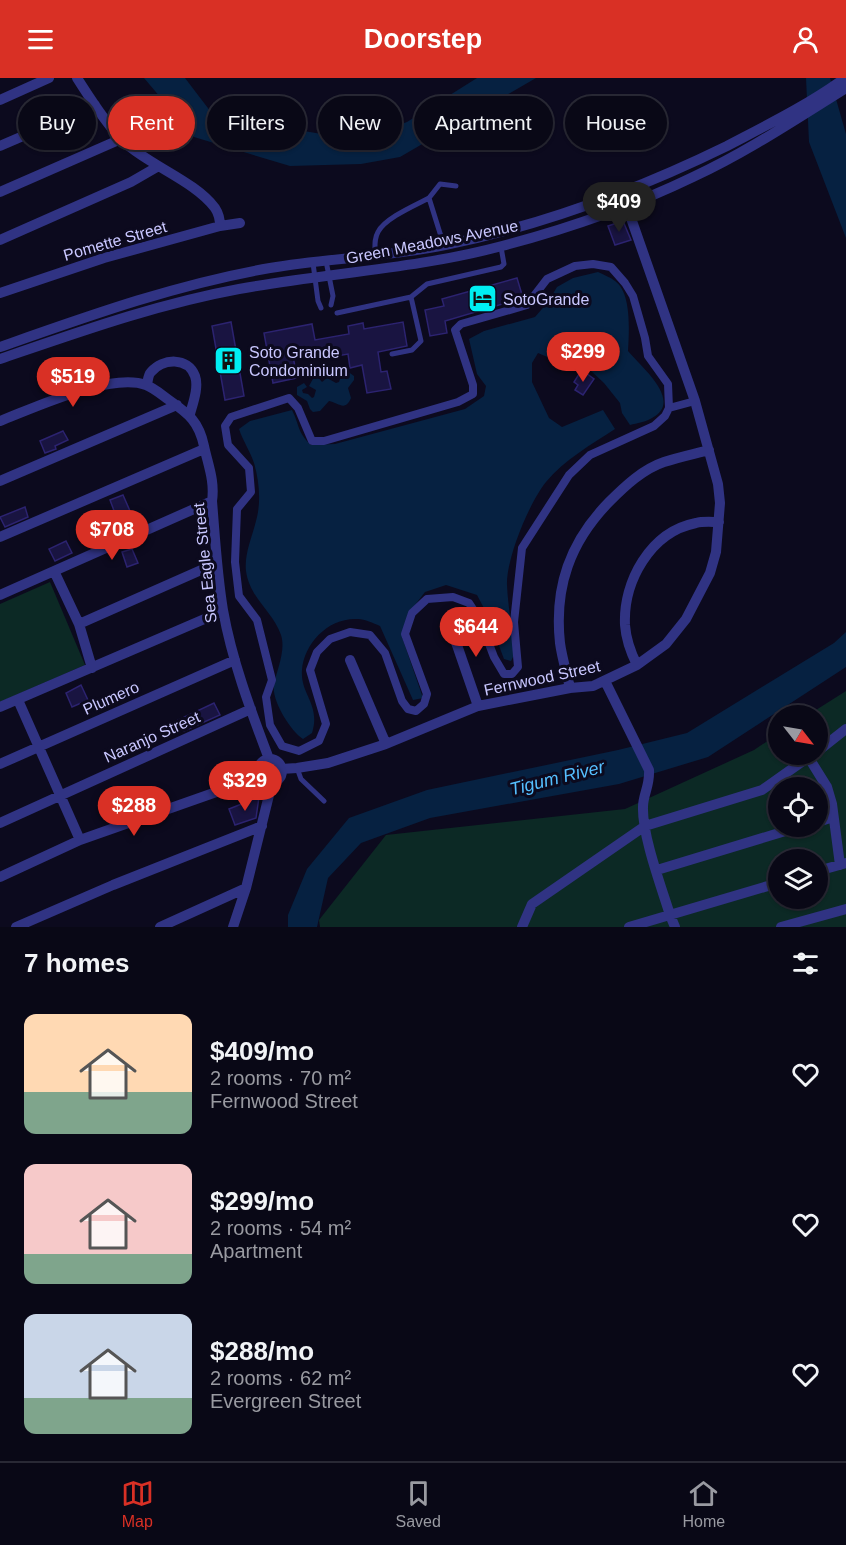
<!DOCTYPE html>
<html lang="en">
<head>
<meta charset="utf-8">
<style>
	:root { --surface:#090816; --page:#171623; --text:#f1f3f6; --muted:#999aa1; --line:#292935; --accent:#d93025 }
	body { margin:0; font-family:Arial,sans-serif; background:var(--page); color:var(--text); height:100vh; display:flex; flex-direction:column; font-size:22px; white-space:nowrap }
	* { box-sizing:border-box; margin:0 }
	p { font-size:20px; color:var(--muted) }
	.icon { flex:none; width:33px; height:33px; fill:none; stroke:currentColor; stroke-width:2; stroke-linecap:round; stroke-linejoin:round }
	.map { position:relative; height:849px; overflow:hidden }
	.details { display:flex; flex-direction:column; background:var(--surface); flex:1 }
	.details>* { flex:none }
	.top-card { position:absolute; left:18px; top:18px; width:810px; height:54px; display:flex; gap:12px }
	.needle { width:39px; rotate:121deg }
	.buttons { position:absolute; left:768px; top:627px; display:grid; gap:12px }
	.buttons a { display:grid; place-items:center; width:60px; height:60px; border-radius:50%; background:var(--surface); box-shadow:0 2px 4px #0004,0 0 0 2px var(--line); font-size:30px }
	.price { position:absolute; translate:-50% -51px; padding:0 14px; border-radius:21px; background:var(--accent); color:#fff; font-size:20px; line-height:39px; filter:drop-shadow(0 2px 3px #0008) }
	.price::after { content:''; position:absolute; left:50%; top:36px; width:18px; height:14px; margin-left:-9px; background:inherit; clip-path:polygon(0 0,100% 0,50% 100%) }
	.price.active { background:#222; color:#fff }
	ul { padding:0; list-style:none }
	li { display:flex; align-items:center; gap:18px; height:150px; padding:0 24px }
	li span { display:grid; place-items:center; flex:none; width:168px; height:120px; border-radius:12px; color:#555 }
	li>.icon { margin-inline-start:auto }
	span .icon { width:72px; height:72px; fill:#fffc; stroke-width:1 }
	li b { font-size:26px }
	h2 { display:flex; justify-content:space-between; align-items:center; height:72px; padding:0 24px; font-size:26px }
	.chip { padding:0 21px; border-radius:27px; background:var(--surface); box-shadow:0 2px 4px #0004,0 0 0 2px var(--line); font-size:21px; line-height:54px }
	.chip.active { background:var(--accent); color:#fff }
	header { display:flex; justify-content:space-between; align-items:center; height:78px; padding:0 24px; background:var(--accent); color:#fff; font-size:27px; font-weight:600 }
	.dock { display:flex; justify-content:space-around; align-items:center; height:84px; border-top:2px solid var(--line); background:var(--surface); font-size:16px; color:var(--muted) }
	.dock a { display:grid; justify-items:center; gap:3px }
	.dock .active { color:var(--accent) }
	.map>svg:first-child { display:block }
	.green { fill:#0c2925; fill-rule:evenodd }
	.water { fill:#062141 }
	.building { fill:#191441; stroke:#2c2370; stroke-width:1.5 }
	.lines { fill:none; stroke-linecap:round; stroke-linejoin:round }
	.service { stroke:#303383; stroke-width:5 }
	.pedestrian { stroke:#303383; stroke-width:8 }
	.minor { stroke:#303383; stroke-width:10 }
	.labels { text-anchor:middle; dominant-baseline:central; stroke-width:6; stroke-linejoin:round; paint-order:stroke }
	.street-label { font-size:16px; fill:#c9c7ff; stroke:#0c0a1e }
	.poi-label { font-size:16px; fill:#c9c7ff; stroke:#0c0a1e; text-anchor:start }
	.water-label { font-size:18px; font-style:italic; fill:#55bfff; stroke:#0c0a1e }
</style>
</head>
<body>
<header><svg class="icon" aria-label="menu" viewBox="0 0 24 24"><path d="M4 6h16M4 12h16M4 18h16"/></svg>Doorstep<svg class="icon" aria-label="person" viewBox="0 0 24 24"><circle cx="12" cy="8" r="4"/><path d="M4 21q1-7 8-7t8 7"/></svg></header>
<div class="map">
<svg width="846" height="849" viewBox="0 0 846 849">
	<rect width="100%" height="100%" fill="#0c0a1e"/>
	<path class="green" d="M50 504 85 587 0 624V526Z
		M846 613V849H320L319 842 386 757 625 731 754 672 778 656V676H818V638L808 637ZM778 710H818V748H778ZM778 782H818V820H778Z"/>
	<path class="water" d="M144 0H185L214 38 358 62 407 44 477 0H536L400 79 361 86 290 88 194 59Z
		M806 0H830L846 56V160L809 64Z
		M598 194C604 197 610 199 615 203 632 215 629 254 628 273 641 289 684 323 652 340 646 344 637 345 630 347L622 335 620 325 604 305 590 292 575 283 552 281 538 275 532 285V304L549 340 562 349 603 332 615 351C592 366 564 382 546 404 529 425 506 481 507 507 508 530 513 554 514 577L511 583 504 581 487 536 477 517 446 507 425 514 408 536 402 559 423 620 413 622 380 548C373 545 365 541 358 541 329 539 304 565 302 592 300 617 321 626 312 655L303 661C290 652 271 622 274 606 277 592 286 572 281 557 273 533 250 521 246 493 244 475 253 457 257 439 261 422 259 402 254 385 250 373 243 363 239 351L250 343 292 332C300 348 297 354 311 367L335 366 465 331 484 318 486 308 477 296 469 261 484 253 535 239 548 224 557 209 573 200Z
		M347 293 354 298V302L348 310 351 320C345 334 339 325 329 323L320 333 313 334 310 331 307 323 297 317V309L304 305 307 309 302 312 303 315 308 316 312 320 314 319 316 312 309 308 314 299 317 298 322 304 327 300 336 305 339 304 341 298Z
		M846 554V589L708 679 619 706 430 740 361 765 328 800 317 849H288V837L307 791 349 740 427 712 618 672 687 655 834 565Z"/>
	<path class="building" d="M623 143 631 162 615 167 608 148Z
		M517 200 523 220 445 243 447 255 430 258 425 232 444 228 442 221Z
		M231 244 244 318 225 322 212 248Z
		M403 244 407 268 378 274 381 294 387 293 391 311 367 315 362 287 350 290 348 276 320 281 318 273 293 278 297 300 273 305 264 255 312 246 315 262 349 256 348 248 363 245 364 251Z
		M586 295 594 301 583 317 575 312 578 307 574 304 579 296 583 299Z
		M63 353 68 362 55 368 56 371 45 375 40 363Z
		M123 417 130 433 116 438 110 422Z
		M25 429 28 439 5 449 0 439Z
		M66 463 72 475 55 483 49 471Z
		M132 471 138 485 127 489 122 474Z
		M81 607 88 622 72 629 66 615Z
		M214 625 220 637 184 653 178 642Z
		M259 719 256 740 235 747 229 731Z"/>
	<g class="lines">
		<path class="service" d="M444 168 429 120 440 106 456 108
			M375 177C375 168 374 161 378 154 385 140 416 127 429 120
			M326 183 333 218 331 227
			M313 185 318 223 321 230
			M337 235 411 219 427 206 501 189 504 186 501 169
			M392 276 412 272 421 263 411 219
			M297 690 301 701 324 723"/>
		<path class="pedestrian" d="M669 330 668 306 648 278 645 260 633 218 625 205 611 189 593 186 575 188 547 201 527 227 461 246 455 252 473 307V316L458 324 324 363H312L298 330 289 320 231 339 225 348 228 367 249 390 251 414 237 431 235 484 239 518 257 542 272 602 266 619 270 647 282 668 299 673 319 663 326 646 310 592 317 574 330 561 350 554 370 557 385 575 402 623 408 631 416 633 424 626 427 616 405 556 412 535 427 521 453 519 469 525 480 542 494 579 504 596H512L518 589 514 544 522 470 569 397 590 377 654 348 665 338 669 330 695 323"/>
		<path class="minor" d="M77 0C90 20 104 43 121 61 147 87 194 102 215 130 219 136 220 142 220 148
			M0 22 49 0
			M0 68 95 27
			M0 114 121 61
			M0 162 131 104 157 89
			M0 215 104 180 220 148 240 145
			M0 269C88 238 177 206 270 190 328 180 388 179 445 167 544 147 637 112 727 68 767 47 808 27 845 0
			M0 281C79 254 157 226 239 211 326 195 416 191 502 168 567 151 633 128 693 99 747 74 796 41 846 10
			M147 307C148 302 148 297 151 294 163 280 188 279 195 298 199 309 193 325 190 336
			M0 343C34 330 111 294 146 307 154 310 162 317 169 322 189 336 199 344 204 368 208 387 215 403 212 423 215 459 217 496 223 532 232 583 251 633 269 681
			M0 403 177 327
			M0 459 204 371
			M54 493 79 546 92 590
			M0 517 212 423
			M448 541 478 628
			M79 546 217 485
			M350 582 386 666
			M637 587C631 575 626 561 625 547 623 504 650 454 696 445 703 443 712 444 719 444
			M605 603 649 692C650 708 643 716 643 729 642 757 661 808 670 837L675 849
			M570 610C567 596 562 580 560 565 554 509 570 464 609 424 625 408 643 391 664 384 679 379 694 376 709 372
			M18 622 80 762
			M0 629 223 533
			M818 673 846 651
			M809 680 827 709 832 726 840 787
			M258 693a12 12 0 1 1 24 0a12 12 0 1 1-24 0Z
			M0 686 235 582
			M281 691 297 690 328 685 386 666 478 628 570 610 593 608 637 587 666 566 686 541 710 495 716 474 720 425 718 406 695 323 625 123
			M818 744 833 739
			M0 745 251 631
			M657 792 802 748
			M818 793 846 785
			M0 799 80 762 222 712 258 696
			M16 849 113 807 262 748
			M160 849 246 810
			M233 849 246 810 272 705
			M522 849 532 826 645 748 762 712 813 676
			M629 849 778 805
			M781 849 846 831"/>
	</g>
	<defs>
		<symbol id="hotel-square" viewBox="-11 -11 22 22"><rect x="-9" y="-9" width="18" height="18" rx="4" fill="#00eef2" stroke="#0c0a1e"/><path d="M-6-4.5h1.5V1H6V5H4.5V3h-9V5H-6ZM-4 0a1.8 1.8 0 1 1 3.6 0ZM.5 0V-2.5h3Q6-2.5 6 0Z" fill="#111"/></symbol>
		<symbol id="building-square" viewBox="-11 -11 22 22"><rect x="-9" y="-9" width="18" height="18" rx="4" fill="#00eef2" stroke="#0c0a1e"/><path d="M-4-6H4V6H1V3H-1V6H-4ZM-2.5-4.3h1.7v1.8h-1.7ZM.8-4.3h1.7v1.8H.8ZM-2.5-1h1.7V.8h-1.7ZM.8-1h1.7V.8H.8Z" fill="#111"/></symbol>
	</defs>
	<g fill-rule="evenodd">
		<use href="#hotel-square" x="466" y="204" width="33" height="33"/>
		<use href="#building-square" x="212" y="266" width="33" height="33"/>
	</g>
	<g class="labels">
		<g class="street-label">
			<text transform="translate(115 163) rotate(-16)">Pomette Street</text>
			<text transform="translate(432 164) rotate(-11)">Green Meadows Avenue</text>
			<text transform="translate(205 485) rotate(-96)">Sea Eagle Street</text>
			<text transform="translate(542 600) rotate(-12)">Fernwood Street</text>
			<text transform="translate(111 620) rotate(-24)">Plumero</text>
			<text transform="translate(152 659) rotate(-24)">Naranjo Street</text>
		</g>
		<g class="poi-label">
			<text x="503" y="221">SotoGrande</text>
			<text x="249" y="274">Soto Grande<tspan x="249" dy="18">Condominium</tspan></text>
		</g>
		<g class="water-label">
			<text transform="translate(557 700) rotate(-14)">Tigum River</text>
		</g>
	</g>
</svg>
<div class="buttons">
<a><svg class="needle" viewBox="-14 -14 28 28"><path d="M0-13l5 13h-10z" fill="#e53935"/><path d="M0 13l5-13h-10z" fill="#999aa1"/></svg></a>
<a><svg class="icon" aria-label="locate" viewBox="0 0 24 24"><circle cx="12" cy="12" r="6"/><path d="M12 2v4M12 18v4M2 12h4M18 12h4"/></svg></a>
<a><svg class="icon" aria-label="layers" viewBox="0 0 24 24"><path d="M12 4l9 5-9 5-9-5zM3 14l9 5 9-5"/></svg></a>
</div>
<b class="price active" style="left:619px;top:155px">$409</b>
<b class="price" style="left:583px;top:305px">$299</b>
<b class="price" style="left:73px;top:330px">$519</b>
<b class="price" style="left:112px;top:483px">$708</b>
<b class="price" style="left:476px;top:580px">$644</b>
<b class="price" style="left:245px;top:734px">$329</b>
<b class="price" style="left:134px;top:759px">$288</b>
<div class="top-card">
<a class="chip">Buy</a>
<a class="chip active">Rent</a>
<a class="chip">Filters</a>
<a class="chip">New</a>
<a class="chip">Apartment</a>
<a class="chip">House</a>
</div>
</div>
<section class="details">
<h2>7 homes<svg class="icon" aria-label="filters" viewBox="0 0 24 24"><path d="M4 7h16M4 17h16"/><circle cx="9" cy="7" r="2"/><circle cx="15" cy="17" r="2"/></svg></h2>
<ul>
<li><span style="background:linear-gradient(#ffd9b3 65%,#7fa58c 0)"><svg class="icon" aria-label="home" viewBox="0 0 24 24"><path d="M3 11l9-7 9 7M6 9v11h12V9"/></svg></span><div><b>$409/mo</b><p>2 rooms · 70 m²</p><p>Fernwood Street</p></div><svg class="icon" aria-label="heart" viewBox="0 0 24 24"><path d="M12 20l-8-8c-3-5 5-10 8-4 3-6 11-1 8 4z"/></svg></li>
<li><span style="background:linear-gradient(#f6c9c9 75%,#7fa58c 0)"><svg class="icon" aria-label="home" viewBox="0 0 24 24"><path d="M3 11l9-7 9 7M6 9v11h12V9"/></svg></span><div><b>$299/mo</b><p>2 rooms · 54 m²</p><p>Apartment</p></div><svg class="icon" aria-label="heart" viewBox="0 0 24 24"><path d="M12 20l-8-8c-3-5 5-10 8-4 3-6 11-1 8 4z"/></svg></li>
<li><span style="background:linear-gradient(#c9d6e8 70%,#7fa58c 0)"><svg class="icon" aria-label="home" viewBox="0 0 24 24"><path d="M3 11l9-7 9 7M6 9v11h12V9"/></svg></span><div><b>$288/mo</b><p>2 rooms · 62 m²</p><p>Evergreen Street</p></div><svg class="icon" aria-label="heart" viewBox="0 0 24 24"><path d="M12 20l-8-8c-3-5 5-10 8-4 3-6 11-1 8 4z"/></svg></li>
</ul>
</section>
<nav class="dock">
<a class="active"><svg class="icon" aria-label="map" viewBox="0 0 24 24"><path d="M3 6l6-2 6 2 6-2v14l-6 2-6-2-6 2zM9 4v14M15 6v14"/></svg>Map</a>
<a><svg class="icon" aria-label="saved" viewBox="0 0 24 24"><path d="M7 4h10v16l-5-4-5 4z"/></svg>Saved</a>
<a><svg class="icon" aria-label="home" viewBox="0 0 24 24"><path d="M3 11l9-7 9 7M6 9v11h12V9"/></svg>Home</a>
</nav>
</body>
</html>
